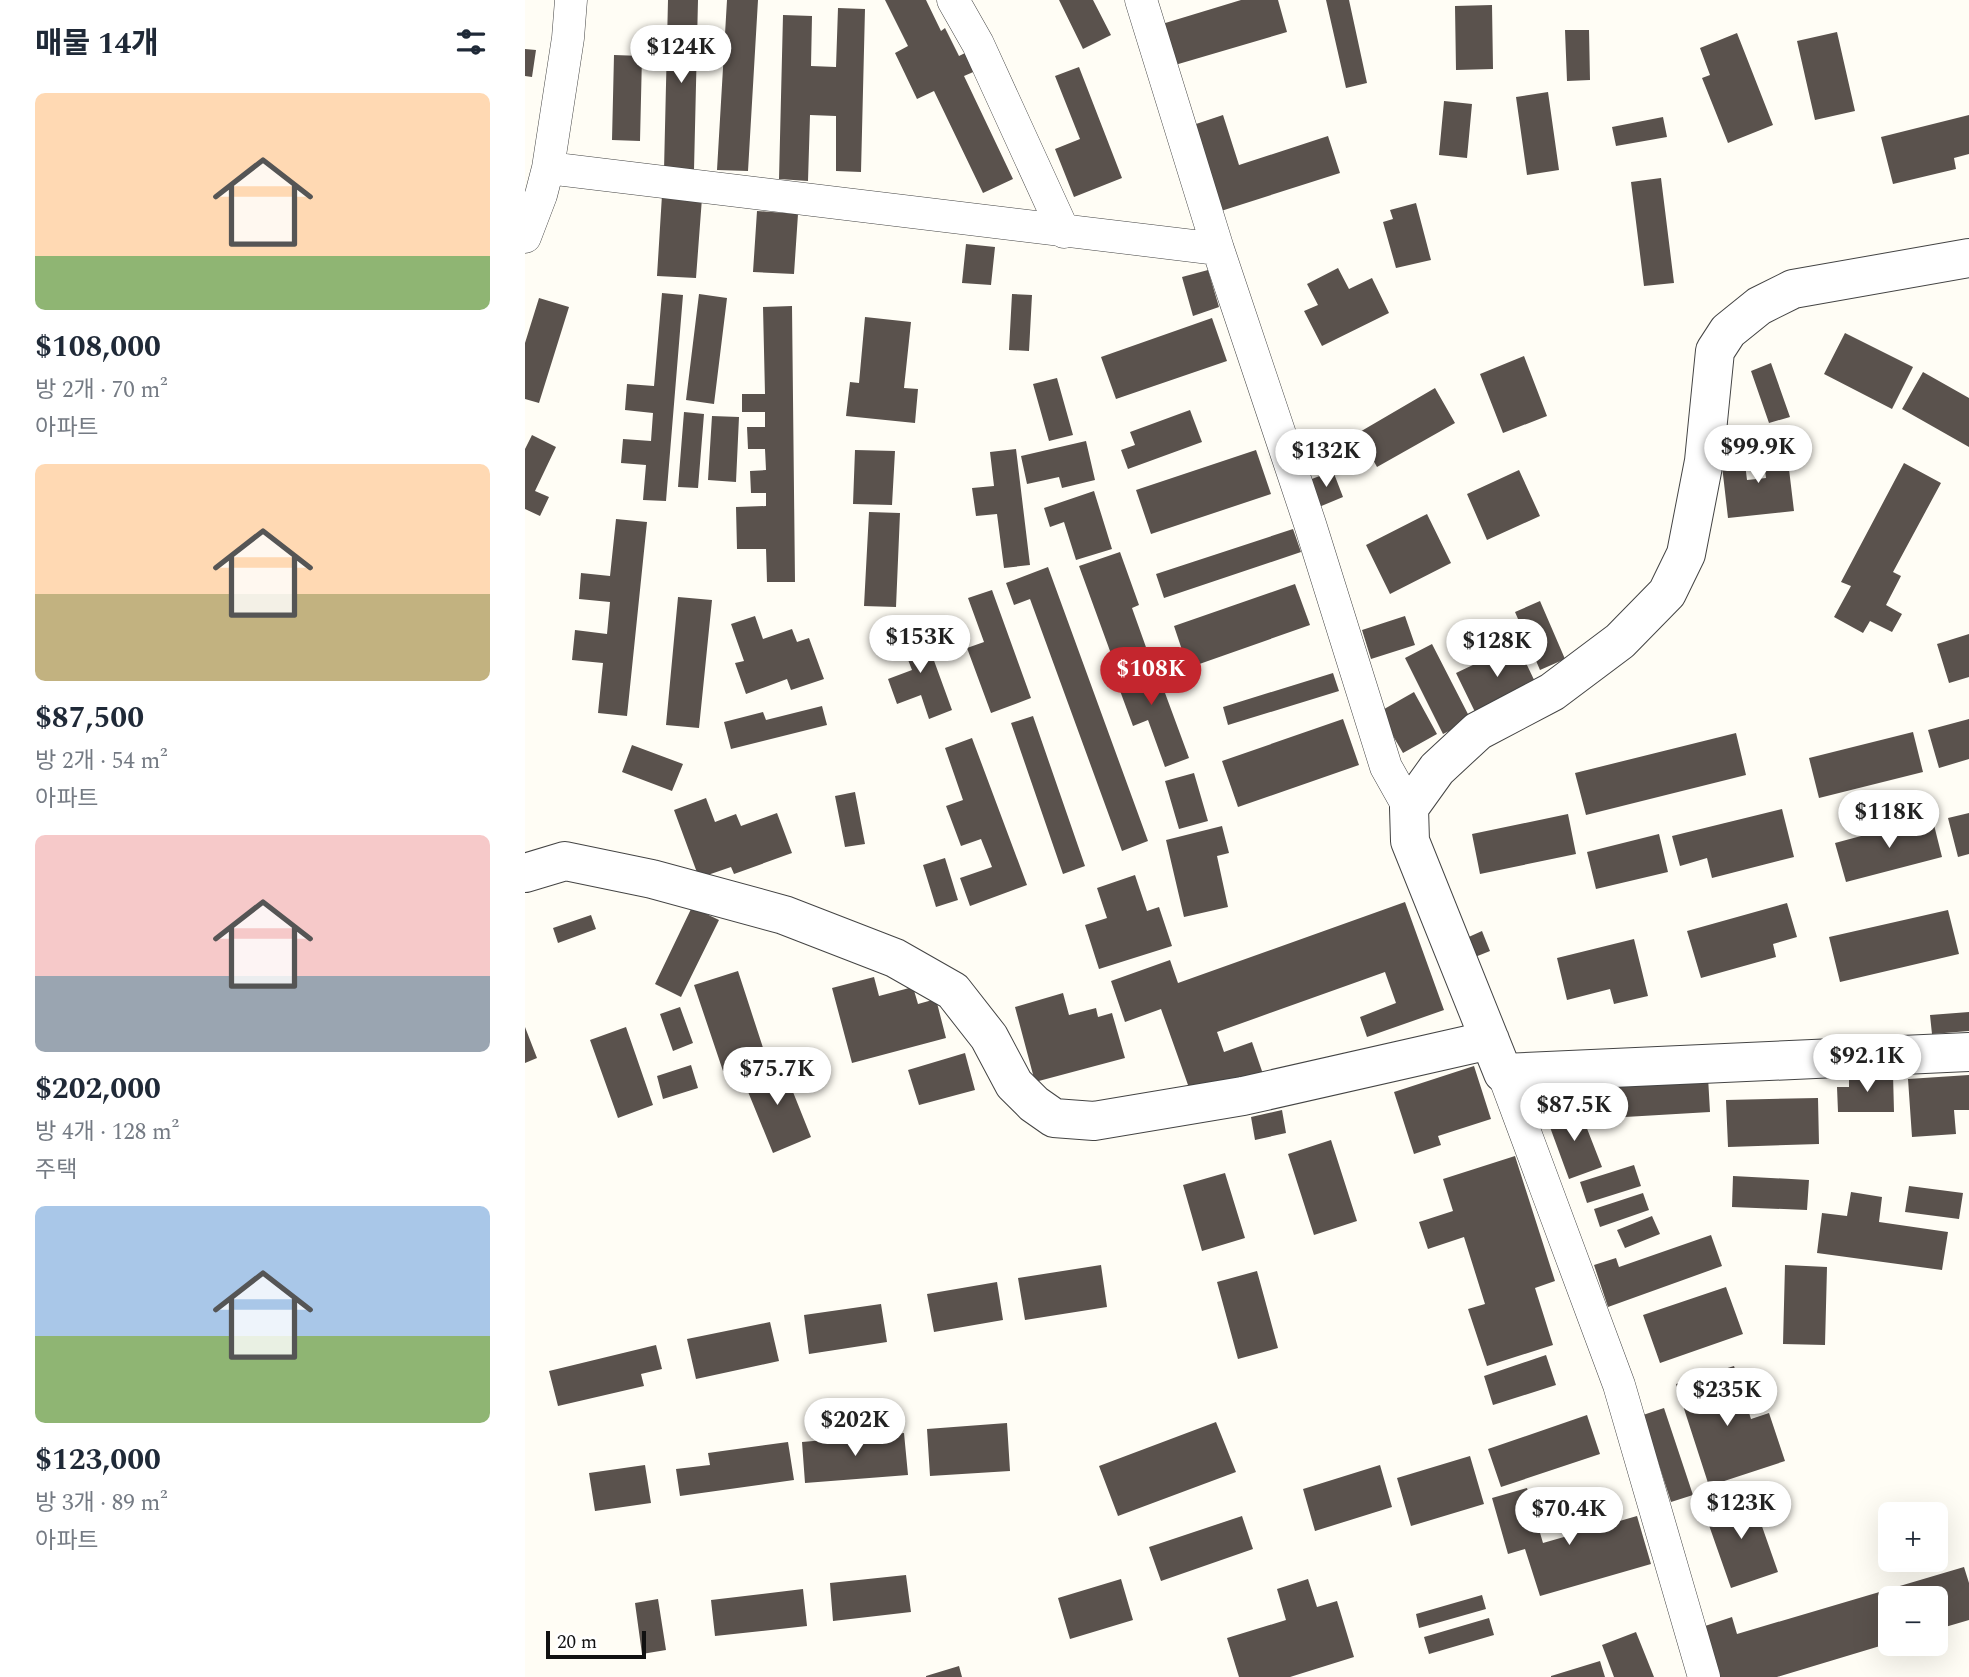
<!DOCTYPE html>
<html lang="ko">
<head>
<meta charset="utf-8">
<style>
	:root { --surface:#fff; --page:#f6f6f7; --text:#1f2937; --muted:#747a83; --accent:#c4262e }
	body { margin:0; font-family:Spectral,"Noto Sans KR",serif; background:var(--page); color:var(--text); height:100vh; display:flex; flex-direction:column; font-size:26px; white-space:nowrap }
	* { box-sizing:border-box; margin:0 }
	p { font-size:23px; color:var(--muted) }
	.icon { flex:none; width:38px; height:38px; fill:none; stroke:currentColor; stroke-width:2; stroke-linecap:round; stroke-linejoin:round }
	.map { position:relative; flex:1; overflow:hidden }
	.drawer { display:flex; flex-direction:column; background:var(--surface); width:525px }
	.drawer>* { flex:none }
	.buttons { position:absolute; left:1353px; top:1502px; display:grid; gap:14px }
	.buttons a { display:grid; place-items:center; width:70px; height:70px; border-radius:10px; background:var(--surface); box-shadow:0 7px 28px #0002; font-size:35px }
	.scale { position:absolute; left:21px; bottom:18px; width:100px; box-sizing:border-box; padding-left:7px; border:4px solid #111; border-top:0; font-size:19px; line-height:24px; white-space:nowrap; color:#111; -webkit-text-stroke:5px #fff; paint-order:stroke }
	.price { position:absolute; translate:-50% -60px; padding:0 16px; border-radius:24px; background:#fff; color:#222; font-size:23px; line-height:46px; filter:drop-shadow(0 2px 4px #0008) }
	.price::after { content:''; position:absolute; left:50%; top:42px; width:21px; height:16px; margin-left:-10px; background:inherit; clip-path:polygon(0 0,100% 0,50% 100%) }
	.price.current { background:var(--accent); color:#fff }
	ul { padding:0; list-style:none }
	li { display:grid; align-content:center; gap:14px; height:371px; padding:0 35px }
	li span { display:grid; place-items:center; height:217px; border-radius:10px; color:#555 }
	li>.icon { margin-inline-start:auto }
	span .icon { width:126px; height:126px; fill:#fffc; stroke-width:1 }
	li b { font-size:30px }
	h2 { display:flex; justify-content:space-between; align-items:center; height:84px; padding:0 35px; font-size:30px }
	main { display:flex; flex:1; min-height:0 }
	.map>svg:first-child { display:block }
	.building { fill:#5a524d }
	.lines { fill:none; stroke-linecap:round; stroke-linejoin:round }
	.minor-casing { stroke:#444; stroke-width:33 }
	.tertiary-casing { stroke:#444; stroke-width:40 }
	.minor { stroke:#fff; stroke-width:32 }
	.tertiary { stroke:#fff; stroke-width:38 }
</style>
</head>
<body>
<main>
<section class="drawer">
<h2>매물 14개<svg class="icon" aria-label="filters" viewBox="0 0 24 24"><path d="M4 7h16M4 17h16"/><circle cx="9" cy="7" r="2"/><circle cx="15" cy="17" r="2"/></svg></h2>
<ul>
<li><span style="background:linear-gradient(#ffd9b3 75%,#8fb573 0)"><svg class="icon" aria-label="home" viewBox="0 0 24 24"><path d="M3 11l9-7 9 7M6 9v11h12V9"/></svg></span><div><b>$108,000</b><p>방 2개 · 70 m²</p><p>아파트</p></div></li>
<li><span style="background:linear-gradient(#ffd9b3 60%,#c2b280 0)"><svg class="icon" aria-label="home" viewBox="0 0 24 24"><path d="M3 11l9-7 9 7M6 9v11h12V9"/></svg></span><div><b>$87,500</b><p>방 2개 · 54 m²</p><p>아파트</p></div></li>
<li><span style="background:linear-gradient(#f6c9c9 65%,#9aa5b1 0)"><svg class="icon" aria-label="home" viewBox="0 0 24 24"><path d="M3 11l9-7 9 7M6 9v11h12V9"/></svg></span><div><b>$202,000</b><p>방 4개 · 128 m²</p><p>주택</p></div></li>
<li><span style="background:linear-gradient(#a9c7e8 60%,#8fb573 0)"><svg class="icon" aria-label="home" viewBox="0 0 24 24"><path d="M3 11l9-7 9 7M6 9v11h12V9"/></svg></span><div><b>$123,000</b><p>방 3개 · 89 m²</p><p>아파트</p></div></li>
</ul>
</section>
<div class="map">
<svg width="1444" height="1677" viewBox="0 0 1444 1677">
	<rect width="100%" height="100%" fill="#fffdf5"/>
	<path class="building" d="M143 0H173L169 170H139Z
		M202 0H233L223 171 192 170Z
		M360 0H401L416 31 420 28 434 56 444 51 453 70 439 76 488 179 458 193 409 91 392 99 370 53 383 46Z
		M534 0H568L586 35 558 49Z
		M716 0H753L762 32 650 65 637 24Z
		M801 0H824L842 83 821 88Z
		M967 5 968 69 931 70 930 6Z
		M313 8 340 9 336 172 311 171V116L285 115 283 181 254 179 258 15 287 16 286 66 311 67Z
		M1040 30H1064L1065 80 1042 81Z
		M1312 32 1330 111 1290 120 1272 41Z
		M1212 33 1248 125 1203 143 1177 78 1185 75 1175 48Z
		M0 49 11 50 7 77 0 76Z
		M89 55 117 56 115 141 87 140Z
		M554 67 597 178 549 197 530 149 555 139 530 76Z
		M1023 92 1034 170 1002 175 991 97Z
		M919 101 947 104 942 158 914 155Z
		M698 115 714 165 803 136 815 173 696 211 668 125Z
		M1444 115V154L1429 158 1431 169 1368 184 1356 137Z
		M1138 117 1142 137 1091 146 1087 127Z
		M1136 178 1149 283 1119 286 1106 182Z
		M137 195 177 198 171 278 132 276Z
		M891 203 906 260 871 268 858 222 868 219 865 210Z
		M232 211 273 214 269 274 228 272Z
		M441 244 470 247 466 285 437 283Z
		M813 268 824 289 847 278 864 313 797 346 779 311 793 305 782 284Z
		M683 270 694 307 668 316 657 277Z
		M137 293 158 295 141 501 118 500 121 465 96 463 98 439 126 441 128 413 100 410 102 384 129 386Z
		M174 294 202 298 189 404 161 400Z
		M487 294 507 295 504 351 484 350Z
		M14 298 44 307 14 403 0 399V343Z
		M267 306 270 582H242L241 549H212L211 507 241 506V493H226L225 471 241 470 240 449H223L222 427H240V412H217V394H240L238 307Z
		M340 317 386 322 379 388 393 389 390 423 321 416 325 382 334 383Z
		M687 318 702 361 591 399 576 357Z
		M1320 333 1388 367 1367 409 1299 374Z
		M999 356 1022 416 978 433 955 374Z
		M1246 363 1265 417 1244 423 1226 371Z
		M1398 372 1444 398V447L1377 409Z
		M532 378 548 435 524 441 508 384Z
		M910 388 930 423 852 467 833 433Z
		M665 410 677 442 603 469 596 450 610 445 605 432Z
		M159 412 179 414 173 488 153 487Z
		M187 416 214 417 211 482 183 480Z
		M7 435 31 447 10 491 24 497 15 516 0 509V449Z
		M561 441 570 480 537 488 534 477 502 484 496 456Z
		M1261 444 1269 511 1203 518 1196 457 1219 455 1222 480 1241 478 1237 447Z
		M491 449 505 565 479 568 472 514 451 516 447 488 469 486 465 452Z
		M330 450 370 451 367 505 328 504Z
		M731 450 746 494 626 534 611 490Z
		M1379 463 1416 483 1368 572 1376 576 1361 605 1377 614 1367 632 1345 621 1338 633 1309 617 1326 586 1316 582Z
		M994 470 1015 516 962 540 942 494Z
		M808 471 818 497 794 507 784 480Z
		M569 491 587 549 551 560 539 522 525 527 519 508Z
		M344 512 375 513 371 607 339 606Z
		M902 514 926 563 865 594 841 545Z
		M91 519 122 522 102 716 73 713 78 663 47 660 50 630 82 634 85 602 54 599 56 573 85 576Z
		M768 529 776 552 639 598 631 574Z
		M595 552 614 605 607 608 622 650 589 662 554 566Z
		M523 567 623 841 597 851 505 599 489 605 481 583Z
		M770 584 785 625 663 668 649 626Z
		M467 590 506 698 466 713 442 648 459 642 443 598Z
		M153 597 187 600 174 728 141 725Z
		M1015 601 1040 659 1015 670 990 612Z
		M230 616 238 639 267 629 272 642 284 638 299 679 266 690 262 679 221 694 210 663 219 661 206 624Z
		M880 616 890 645 846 659 837 630Z
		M396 625 427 710 404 719 396 695 372 704 363 679 387 670 373 634Z
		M1444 634V677L1424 683 1412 644Z
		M907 644 946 720 918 734 880 658Z
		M992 644 1012 686 951 714 931 673Z
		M626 655 664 758 640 767 623 720 608 726 587 669Z
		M808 673 814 691 703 725 698 707Z
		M889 692 912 734 878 753 854 712Z
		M297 706 302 725 206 749 199 722 238 712 241 720Z
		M508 716 560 866 538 874 486 723Z
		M818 719 834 765 713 807 697 761Z
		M1444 719V759L1414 768 1403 730Z
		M1388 732 1398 772 1294 798 1284 758Z
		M1211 733 1221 775 1061 815 1050 773Z
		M447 738 502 885 445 906 435 878 467 867 456 839 436 846 421 806 438 800 420 748Z
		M107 745 158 764 147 791 97 772Z
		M669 773 683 821 654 829 640 781Z
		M330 792 340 844 320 847 310 796Z
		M181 798 190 822 211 814 216 826 252 813 267 853 209 874 206 867 174 878 149 810Z
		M1257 809 1269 857 1187 878 1182 858 1155 866 1147 836Z
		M1444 813V854L1433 857 1423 818Z
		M1043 814 1051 854 955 874 947 834Z
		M1407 817 1417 857 1321 882 1310 843Z
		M697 826 704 853 692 856 703 907 659 917 641 840Z
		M1134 834 1143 872 1071 889 1062 852Z
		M420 858 433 900 411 907 398 865Z
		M610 875 622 911 634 907 647 946 574 969 560 925 582 918 572 888Z
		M880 902 919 1010 842 1037 835 1017 871 1003 860 972 692 1032 699 1052 727 1042 738 1074 668 1099 636 1009 600 1022 586 981 645 960 653 983Z
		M1262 903 1272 937 1248 944 1251 957 1176 978 1162 931Z
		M167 907 194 920 156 997 130 984Z
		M1423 910 1434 954 1315 982 1304 937Z
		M66 915 71 929 33 943 28 928Z
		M957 931 965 951 945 959 937 940Z
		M1109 939 1123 996 1089 1004 1085 989 1042 1000 1032 958Z
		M213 971 241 1057 198 1071 169 985Z
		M349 977 354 996 388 987 393 1004 411 999 421 1038 327 1063 307 988Z
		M538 993 544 1015 571 1008 573 1017 587 1013 600 1058 510 1082 490 1007Z
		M155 1007 168 1043 148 1051 135 1014Z
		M1444 1012V1031L1407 1034 1405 1015Z
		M0 1027 12 1058 0 1063Z
		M101 1027 128 1105 93 1118 65 1040Z
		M440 1053 450 1090 394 1105 383 1070Z
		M256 1062 286 1137 248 1153 217 1077Z
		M166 1065 173 1088 138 1099 132 1076Z
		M949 1066 966 1119 913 1136 916 1145 889 1154 869 1092Z
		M1324 1074H1368L1369 1112H1313L1312 1087H1324Z
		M1444 1075V1110H1429L1431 1134 1387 1137 1383 1079Z
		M1183 1077 1185 1112 1083 1118 1081 1083Z
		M1293 1098 1294 1144 1203 1147 1201 1100Z
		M1054 1108 1077 1167 1044 1179 1022 1119Z
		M757 1110 761 1133 730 1140 726 1117Z
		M806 1140 832 1221 789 1235 763 1154Z
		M990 1156 1030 1281 1010 1288 1028 1345 962 1366 943 1309 960 1304 939 1237 903 1249 894 1222 928 1211 918 1179Z
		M1109 1165 1116 1186 1062 1203 1055 1182Z
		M700 1173 720 1238 677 1251 658 1185Z
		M1208 1176 1284 1180 1282 1210 1207 1207Z
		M1384 1186 1438 1193 1434 1219 1380 1212Z
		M1326 1192 1357 1197 1354 1222 1423 1232 1417 1270 1292 1253 1297 1213 1322 1216Z
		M1118 1193 1124 1210 1075 1227 1069 1209Z
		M1127 1216 1135 1234 1100 1248 1092 1230Z
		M1186 1235 1197 1266 1083 1307 1069 1265 1091 1258 1094 1267Z
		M576 1265 582 1307 500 1320 493 1278Z
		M1260 1265 1302 1267 1300 1345 1258 1344Z
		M732 1271 753 1348 713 1359 692 1282Z
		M472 1282 478 1320 409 1332 402 1294Z
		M1201 1287 1218 1334 1135 1363 1118 1315Z
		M356 1304 362 1342 284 1354 279 1315Z
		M245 1322 254 1361 171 1379 162 1339Z
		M131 1345 137 1369 116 1374 119 1386 33 1406 24 1371Z
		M1021 1355 1031 1385 968 1405 959 1376Z
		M1209 1366 1226 1419 1244 1413 1260 1461 1184 1486 1151 1384Z
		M1139 1408 1168 1495 1146 1502 1118 1415Z
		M1062 1415 1075 1454 976 1487 963 1449Z
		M691 1422 711 1472 593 1516 574 1466Z
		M482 1423 485 1471 405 1476 402 1429Z
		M379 1433 383 1475 280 1483 277 1442Z
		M263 1442 269 1480 155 1496 151 1469 185 1465 183 1453Z
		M945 1456 959 1504 886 1526 872 1478Z
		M120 1465 126 1503 70 1511 64 1473Z
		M855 1465 867 1507 790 1531 778 1489Z
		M1002 1488 1018 1543 1112 1516 1126 1564 1015 1596 1000 1549 983 1554 967 1498Z
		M1226 1495 1253 1572 1206 1588 1179 1511Z
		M717 1516 728 1549 636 1581 624 1547Z
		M1439 1567 1444 1583V1620L1410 1630V1598H1365V1643L1252 1677H1195L1180 1626 1207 1617 1212 1634Z
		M381 1575 386 1612 308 1621 305 1583Z
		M596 1579 608 1620 545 1639 533 1598Z
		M783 1579 792 1607 812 1601 829 1657 765 1677H714L702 1638 761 1620 752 1589Z
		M278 1589 282 1626 190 1636 186 1600Z
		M957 1595 961 1609 894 1628 891 1614Z
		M133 1599 141 1650 117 1654 110 1603Z
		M964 1618 969 1635 904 1654 899 1637Z
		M1111 1632 1129 1677H1089L1077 1645Z
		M1075 1661 1080 1677H1026V1676Z
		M434 1666 437 1677H401V1676Z"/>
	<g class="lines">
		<defs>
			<path id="minor" d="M428 0 453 44 539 232
				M616 0 693 249 785 524 861 767 884 808
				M23 168 693 249
				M0 237 16 195 23 168 43 38 46 0
				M978 1073 1094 1385 1179 1677"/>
			<path id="tertiary" d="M1444 258 1268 289 1234 306 1203 331 1190 351 1179 461 1161 554 1142 593 1095 641 1027 692 953 731 912 769 884 808 885 841 978 1073 1444 1052
				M0 873 40 861 127 879 259 915 370 958 428 991 464 1037 489 1084 509 1104 529 1118 569 1121 718 1096 965 1040"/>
		</defs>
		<use href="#minor" class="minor-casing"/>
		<use href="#tertiary" class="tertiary-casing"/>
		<use href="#minor" class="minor"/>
		<use href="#tertiary" class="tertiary"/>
	</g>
</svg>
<div class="buttons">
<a>+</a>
<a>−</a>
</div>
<div class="scale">20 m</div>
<b class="price" style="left:156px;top:85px">$124K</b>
<b class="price" style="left:1233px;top:485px">$99.9K</b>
<b class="price" style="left:801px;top:489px">$132K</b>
<b class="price" style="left:395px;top:675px">$153K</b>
<b class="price" style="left:972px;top:679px">$128K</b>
<b class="price current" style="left:626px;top:707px">$108K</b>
<b class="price" style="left:1364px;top:850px">$118K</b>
<b class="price" style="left:1342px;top:1094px">$92.1K</b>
<b class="price" style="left:252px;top:1107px">$75.7K</b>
<b class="price" style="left:1049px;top:1143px">$87.5K</b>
<b class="price" style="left:1202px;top:1428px">$235K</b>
<b class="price" style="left:330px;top:1458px">$202K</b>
<b class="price" style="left:1216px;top:1541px">$123K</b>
<b class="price" style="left:1044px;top:1547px">$70.4K</b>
</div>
</main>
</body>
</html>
